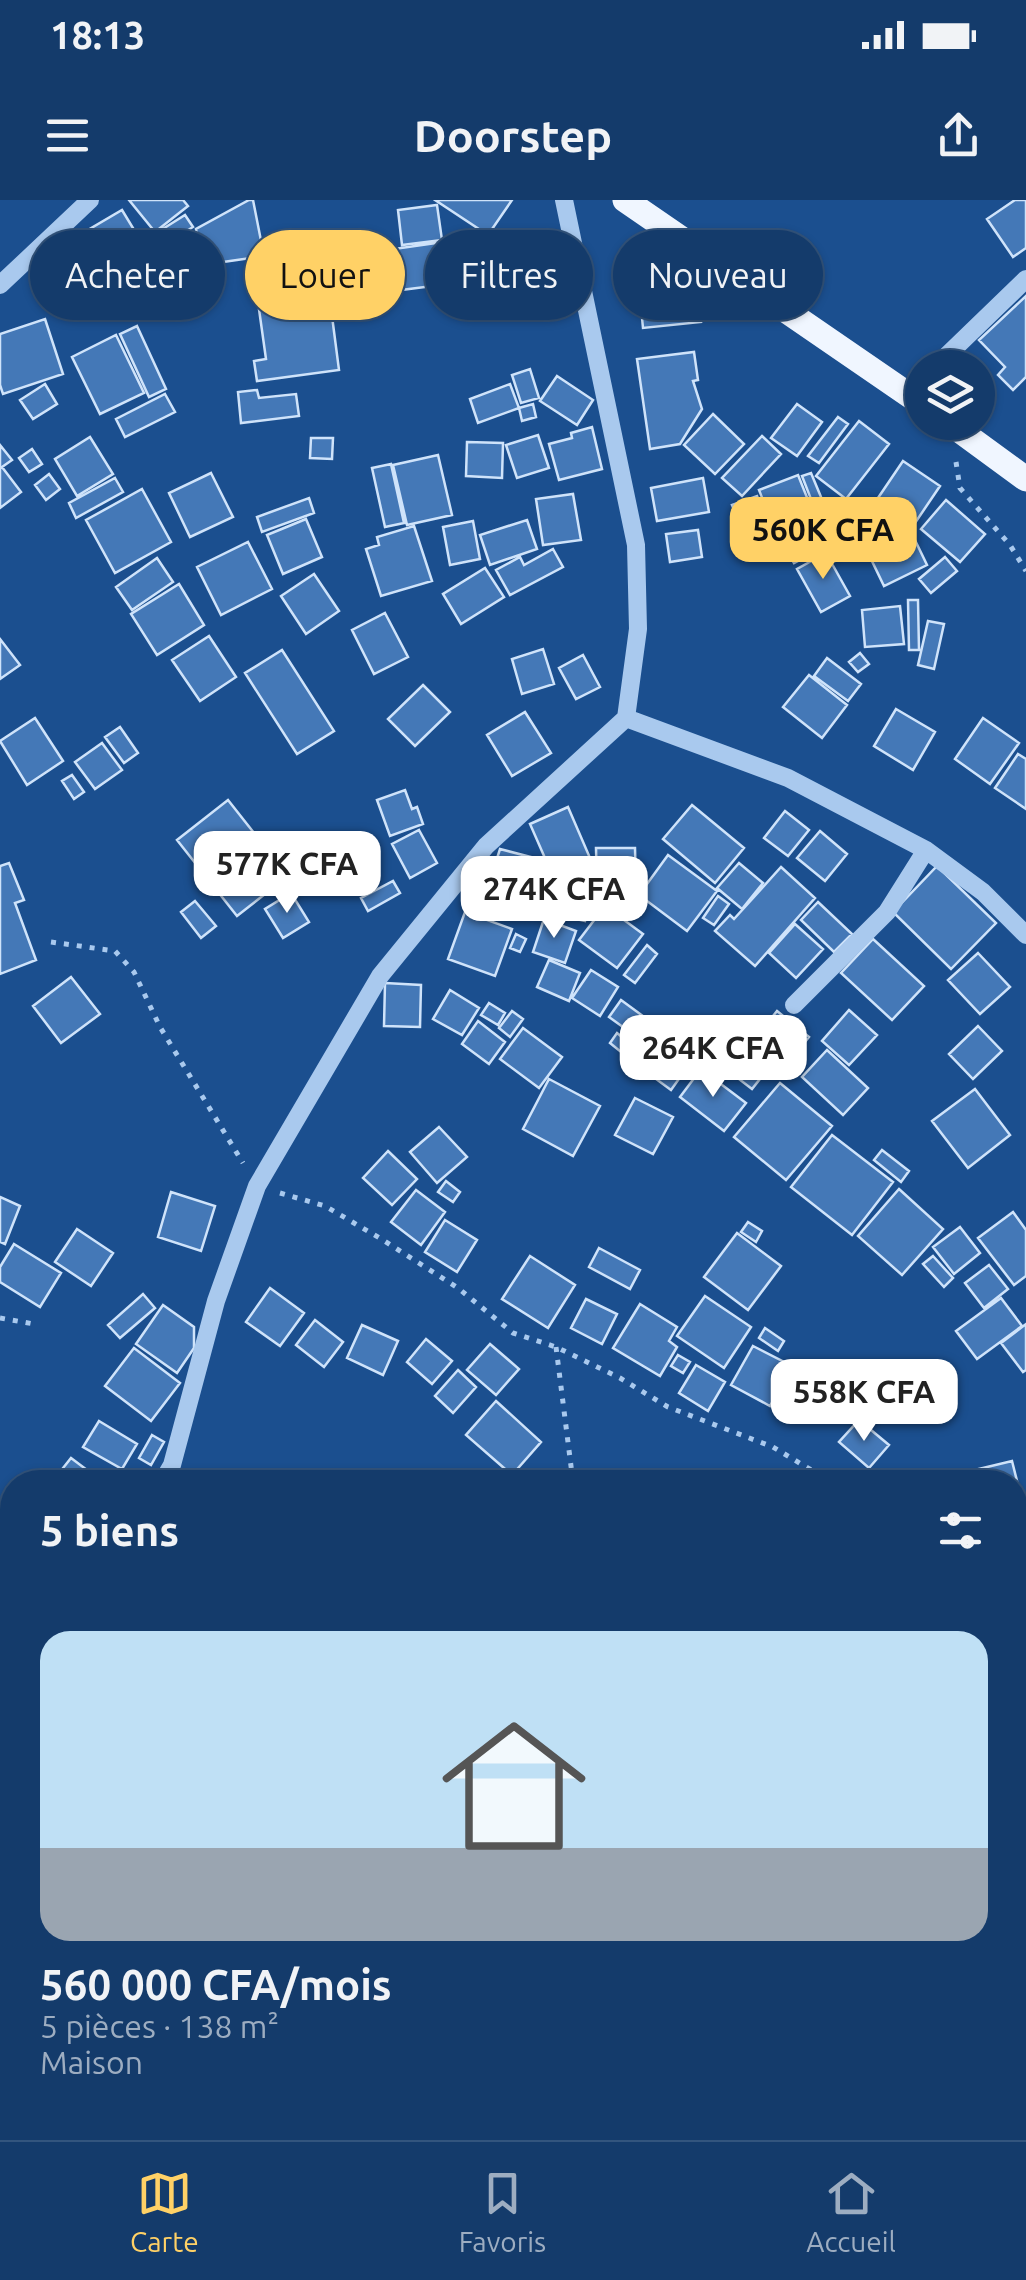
<!DOCTYPE html>
<html lang="fr">
<head>
<meta charset="utf-8">
<style>
	:root { --surface:#143b6b; --page:#214673; --text:#f1f3f6; --muted:#9dadc1; --line:#33557e; --accent:#ffd166 }
	body { margin:0; font-family:Ubuntu,sans-serif; background:var(--page); color:var(--text); height:100vh; display:flex; flex-direction:column; font-size:38px; white-space:nowrap }
	* { box-sizing:border-box; margin:0 }
	p { font-size:32px; color:var(--muted) }
	.icon { flex:none; width:55px; height:55px; fill:none; stroke:currentColor; stroke-width:2; stroke-linecap:round; stroke-linejoin:round }
	.map { position:relative; flex:1; overflow:hidden }
	.sheet { position:absolute; left:0px; top:1270px; width:1028px; height:670px; display:flex; flex-direction:column; background:var(--surface); border-radius:40px 40px 0 0; box-shadow:0 2px 8px #0004,0 0 0 2px var(--line) }
	.sheet>* { flex:none }
	.banner { position:absolute; left:30px; top:30px; width:968px; height:90px; display:flex; gap:20px }
	.buttons { position:absolute; left:905px; top:150px; display:grid; gap:20px }
	.buttons a { display:grid; place-items:center; width:90px; height:90px; border-radius:50%; background:var(--surface); box-shadow:0 2px 8px #0004,0 0 0 2px var(--line); font-size:50px }
	.price { position:absolute; translate:-50% -85px; padding:0 22px; border-radius:20px; background:#fff; color:#222; font-size:32px; line-height:65px; filter:drop-shadow(0 2px 5px #0008) }
	.price::after { content:''; position:absolute; left:50%; top:60px; width:30px; height:22px; margin-left:-15px; background:inherit; clip-path:polygon(0 0,100% 0,50% 100%) }
	.price.selected { background:var(--accent); color:#111 }
	ul { padding:0; list-style:none }
	li { display:grid; align-content:center; gap:20px; height:530px; padding:0 40px }
	li span { display:grid; place-items:center; height:310px; border-radius:30px; color:#555 }
	li>.icon { margin-inline-start:auto }
	span .icon { width:180px; height:180px; fill:#fffc; stroke-width:1 }
	li b { font-size:42px }
	h2 { display:flex; justify-content:space-between; align-items:center; height:120px; padding:0 40px; font-size:42px }
	.pill { padding:0 35px; border-radius:45px; background:var(--surface); box-shadow:0 2px 8px #0004,0 0 0 2px var(--line); font-size:35px; line-height:90px }
	.pill.selected { background:var(--accent); color:#111 }
	.status { display:flex; justify-content:space-between; align-items:center; height:70px; padding:0 50px; background:var(--surface); direction:ltr }
	.status svg { height:28px; fill:currentColor }
	header { display:flex; justify-content:space-between; align-items:center; height:130px; padding:0 40px; background:var(--surface); font-size:45px; font-weight:600 }
	.tab-bar { display:flex; justify-content:space-around; align-items:center; height:140px; border-top:2px solid var(--line); background:var(--surface); font-size:28px; color:var(--muted) }
	.tab-bar a { display:grid; justify-items:center; gap:5px }
	.tab-bar .selected { color:var(--accent) }
	.map>svg:first-child { display:block }
	.building { fill:#4478b7; stroke:#cfe3fa; stroke-width:2.5 }
	.lines { fill:none; stroke-linecap:round; stroke-linejoin:round }
	.path { stroke:#a9c9ee; stroke-width:5; stroke-dasharray:5 8; stroke-linecap:butt }
	.minor { stroke:#a9c9ee; stroke-width:18 }
	.major { stroke:#f0f6ff; stroke-width:25 }
</style>
</head>
<body>
<div class="status"><b>18:13</b><svg viewBox="0 0 49 12"><path d="M0 12V9h3v3zM5 12V6h3v6zM10 12V3h3v9zM15 12V0h3v12zM26 1h20v11H26zM47 4h2v5h-2z"/></svg></div>
<header><svg class="icon" aria-label="menu" viewBox="0 0 24 24"><path d="M4 6h16M4 12h16M4 18h16"/></svg>Doorstep<svg class="icon" aria-label="share" viewBox="0 0 24 24"><path d="M12 15V3M7 8l5-5 5 5M5 13v7h14v-7"/></svg></header>
<div class="map">
<svg width="1026" height="1940" viewBox="0 0 1026 1940">
	<rect width="100%" height="100%" fill="#1b4f8f"/>
	<path class="building" d="M129 0H183L188 6 155 32Z
		M249 0H253L264 56 202 65 196 29Z
		M435 0H512L488 35Z
		M1015 0H1026V48L1013 57 987 19Z
		M437 5 442 40 402 45 398 10Z
		M122 10 156 66 106 97 71 40Z
		M185 15 193 27 158 49 150 37Z
		M436 43 441 85 393 91 387 50Z
		M636 56 687 82 688 92 697 91 701 122 643 128Z
		M521 58 524 102 478 104 475 61Z
		M292 59 294 78 272 81 270 61Z
		M75 60 86 78 77 84 66 65Z
		M374 61 378 105 336 109 332 65Z
		M317 70 318 83 297 84 295 72Z
		M473 88 474 104 445 105 444 89Z
		M329 93 339 170 257 181 254 161 266 159 258 102Z
		M1026 96V177L1013 190 998 175 1005 167 979 140Z
		M45 119 63 174 3 194 0 185V134Z
		M137 126 166 189 149 197 120 134Z
		M116 135 144 193 100 214 72 157Z
		M694 152 698 180 693 181 702 209 680 244 650 249 637 159Z
		M530 169 539 198 521 203 512 175Z
		M557 176 593 200 577 225 540 201Z
		M45 184 57 204 33 219 20 200Z
		M510 184 519 208 478 223 470 199Z
		M257 190 259 198 296 194 299 216 241 223 238 192Z
		M165 194 175 212 125 237 116 219Z
		M533 204 536 217 522 221 519 208Z
		M797 204 822 222 797 256 771 238Z
		M713 214 744 244 715 274 684 245Z
		M838 217 848 224 819 263 808 256Z
		M859 221 889 244 846 299 816 276Z
		M592 227 602 269 559 280 549 244 572 238 571 233Z
		M538 235 549 268 517 278 506 245Z
		M762 236 781 254 742 296 722 278Z
		M90 237 113 274 77 296 55 259Z
		M311 238H333L332 259 310 258Z
		M467 242 503 243 502 278 466 276Z
		M0 245 12 260 2 267 21 292 0 308Z
		M32 249 42 264 29 272 19 258Z
		M438 255 452 315 407 325 393 265Z
		M903 261 940 286 915 323 878 298Z
		M391 264 404 323 385 327 372 268Z
		M211 273 233 317 190 337 169 293Z
		M811 273 826 309 816 312 802 276Z
		M49 274 60 289 46 300 35 285Z
		M798 275 810 305 771 320 759 290Z
		M115 278 123 292 76 318 69 303Z
		M703 278 709 312 657 321 651 288Z
		M142 289 171 342 115 373 86 320Z
		M573 294 581 340 543 345 536 299Z
		M757 296 766 320 742 329 732 305Z
		M309 298 314 313 262 332 257 317Z
		M946 300 985 334 960 362 921 329Z
		M841 305 865 342 835 361 812 324Z
		M306 319 322 357 283 374 267 335Z
		M527 320 537 349 490 365 480 335Z
		M473 321 480 359 450 365 443 327Z
		M414 326 432 381 381 396 366 349 379 345 377 337Z
		M806 327 819 350 794 363 781 340Z
		M698 330 702 357 670 362 666 334Z
		M913 336 927 365 884 386 870 357Z
		M248 342 272 389 221 415 197 367Z
		M553 349 563 367 510 395 496 370 520 357 524 365Z
		M826 353 850 396 821 412 797 369Z
		M945 357 957 371 931 393 919 379Z
		M157 358 173 382 132 410 116 387Z
		M485 368 504 397 461 424 443 394Z
		M314 374 339 411 306 434 281 396Z
		M179 384 204 425 157 455 131 414Z
		M908 400H918L919 450H909Z
		M900 406 904 444 865 447 862 410Z
		M385 413 408 457 374 474 352 430Z
		M928 421 944 424 934 469 918 465Z
		M209 436 236 477 200 501 172 460Z
		M0 439 20 465 0 479Z
		M543 449 554 484 522 494 512 459Z
		M282 450 334 531 297 554 245 473Z
		M860 453 869 464 858 472 849 462Z
		M583 455 600 487 576 499 559 468Z
		M827 458 861 484 848 501 814 476Z
		M809 475 847 505 822 538 783 507Z
		M423 485 450 512 415 546 388 519Z
		M896 509 935 532 913 570 874 546Z
		M525 512 551 553 512 576 487 535Z
		M35 518 63 561 27 585 0 541Z
		M983 518 1019 543 990 584 955 559Z
		M120 527 138 553 124 563 105 537Z
		M102 543 122 570 95 589 75 562Z
		M1018 554 1026 559V609L995 588Z
		M72 575 84 592 74 599 62 581Z
		M405 590 412 609 417 607 423 624 390 636 377 600Z
		M228 600 288 676 237 716 177 640Z
		M692 605 744 648 715 683 663 639Z
		M568 607 590 658 552 674 530 624Z
		M785 611 809 630 788 656 764 638Z
		M419 630 437 663 410 678 392 644Z
		M820 631 847 654 825 681 797 658Z
		M596 648H635L636 687 597 688Z
		M500 649 542 660 539 671 548 674 536 718 481 703 491 668H494Z
		M668 655 717 691 687 731 639 695Z
		M9 663 24 700 15 703 36 760 0 774V666Z
		M739 663 763 683 742 709 717 688Z
		M937 666 996 723 951 769 893 712Z
		M781 667 815 698 755 766 715 731 730 715 734 719Z
		M556 678 592 684 585 721 549 713Z
		M393 681 400 693 368 711 361 698Z
		M291 693 309 722 283 738 265 709Z
		M718 696 729 704 714 725 703 718Z
		M195 701 216 726 201 738 181 712Z
		M818 702 852 734 834 752 801 720Z
		M605 706 643 734 617 768 579 740Z
		M465 712 512 729 495 776 448 759Z
		M544 719 576 731 565 763 533 752Z
		M795 724 823 749 796 778 769 753Z
		M516 734 526 739 520 752 510 748Z
		M873 739 924 786 892 820 841 773Z
		M647 745 657 754 635 783 624 775Z
		M978 753 1010 787 980 814 948 780Z
		M549 760 580 773 569 801 537 787Z
		M591 770 618 787 600 816 572 798Z
		M71 777 100 814 61 843 33 806Z
		M385 783 421 785 420 827 384 826Z
		M450 790 479 808 462 835 433 819Z
		M621 800 696 855 684 871 609 817Z
		M489 803 505 813 498 825 481 815Z
		M849 810 877 835 849 865 822 841Z
		M512 811 523 819 510 837 499 828Z
		M777 811 809 837 789 862 757 836Z
		M478 821 505 842 489 864 462 844Z
		M978 826 1002 851 973 879 949 854Z
		M523 828 562 857 539 888 500 859Z
		M737 829 775 860 752 889 713 859Z
		M617 833 633 846 626 856 610 843Z
		M640 844 681 876 671 890 629 859Z
		M827 850 868 888 843 915 802 877Z
		M701 869 746 903 724 931 680 897Z
		M549 879 600 906 573 956 523 929Z
		M780 883 832 926 786 980 734 937Z
		M975 889 1010 935 968 968 932 921Z
		M635 898 673 917 653 954 615 935Z
		M439 927 467 957 437 983 410 952Z
		M832 935 893 982 852 1035 791 987Z
		M882 950 909 971 901 982 874 960Z
		M388 951 417 979 392 1005 363 978Z
		M446 981 460 992 453 1002 438 992Z
		M899 989 943 1029 902 1075 858 1036Z
		M416 990 445 1012 421 1045 391 1022Z
		M171 992 215 1006 201 1051 158 1037Z
		M0 997 20 1006 5 1044 0 1042Z
		M1013 1012 1026 1030V1076L1014 1085 978 1038Z
		M445 1020 477 1040 457 1072 425 1052Z
		M748 1022 762 1031 756 1042 741 1032Z
		M960 1027 980 1053 954 1074 933 1047Z
		M77 1029 113 1053 91 1086 55 1062Z
		M737 1033 781 1066 748 1110 704 1077Z
		M14 1044 61 1073 40 1107 0 1082V1067Z
		M599 1048 640 1070 630 1089 589 1067Z
		M530 1056 575 1085 548 1128 502 1099Z
		M933 1056 953 1078 944 1087 923 1064Z
		M989 1065 1008 1089 984 1108 965 1083Z
		M270 1088 304 1113 280 1146 246 1122Z
		M143 1094 155 1108 120 1138 108 1125Z
		M705 1096 751 1127 724 1168 677 1136Z
		M1001 1098 1022 1126 977 1159 956 1131Z
		M586 1099 617 1114 602 1144 571 1128Z
		M640 1104 677 1127 669 1141 677 1147 660 1176 613 1148Z
		M163 1105 194 1127V1148L177 1173 136 1144Z
		M315 1120 343 1142 324 1167 296 1145Z
		M1026 1124V1170L1023 1172 1001 1143Z
		M362 1125 398 1141 383 1175 347 1158Z
		M765 1128 784 1141 778 1151 759 1138Z
		M426 1139 452 1161 432 1184 407 1162Z
		M490 1144 519 1169 496 1195 467 1170Z
		M753 1146 792 1166 770 1206 731 1185Z
		M134 1148 180 1183 151 1221 105 1186Z
		M678 1155 690 1162 683 1173 671 1166Z
		M696 1165 725 1182 708 1211 679 1193Z
		M458 1170 476 1187 453 1213 435 1196Z
		M496 1201 541 1242 512 1275 466 1235Z
		M859 1220 889 1245 869 1268 839 1242Z
		M99 1221 137 1244 122 1269 83 1247Z
		M152 1235 164 1242 151 1265 139 1258Z
		M71 1258 103 1282H52Z
		M1012 1261 1026 1317 1015 1319V1282H960L958 1274Z
		M0 1540 12 1557V1573L0 1582Z
		M3 1586 12 1607V1623L0 1628V1587Z
		M6 1645 12 1659V1681L0 1687V1647Z
		M1015 1706 1026 1707V1749L1015 1748Z
		M10 1787 12 1828 0 1834V1792Z
		M5 1869 12 1882V1908L0 1916V1872Z
		M84 1928H149L157 1940H84L78 1932Z
		M395 1928H426L427 1932 396 1937Z
		M431 1928H466L467 1935 433 1939Z
		M624 1928H657L662 1940H613L611 1932Z
		M888 1928H909V1939L888 1938Z
		M925 1928H975L972 1940H922Z"/>
	<g class="lines">
		<path class="path" d="M956 262 960 288 1010 345 1026 371
			M51 742 115 751 134 772 160 827 243 963
			M280 993 325 1006 383 1040 458 1088 513 1133 556 1147 620 1178 668 1207 773 1247 831 1282
			M0 1118 34 1124
			M556 1147 573 1282
			M1015 1364 1026 1366
			M1015 1667 1026 1674
			M382 1928 398 1940
			M552 1928V1940"/>
		<path class="minor" d="M0 85 90 0
			M934 168 1026 79
			M626 518 788 578 926 650 983 692 1026 735
			M794 805 887 712 926 650
			M162 1282 172 1265 216 1101 257 986 380 776 486 646 626 518 638 429 636 345 564 0
			M0 1449 12 1473
			M209 1928 215 1940"/>
		<path class="major" d="M625 0 922 204
			M948 222 1026 279"/>
	</g>
</svg>
<div class="buttons">
<a><svg class="icon" aria-label="layers" viewBox="0 0 24 24"><path d="M12 4l9 5-9 5-9-5zM3 14l9 5 9-5"/></svg></a>
</div>
<b class="price selected" style="left:823px;top:382px">560K CFA</b>
<b class="price" style="left:287px;top:716px">577K CFA</b>
<b class="price" style="left:554px;top:741px">274K CFA</b>
<b class="price" style="left:713px;top:900px">264K CFA</b>
<b class="price" style="left:864px;top:1244px">558K CFA</b>
<div class="banner">
<a class="pill">Acheter</a>
<a class="pill selected">Louer</a>
<a class="pill">Filtres</a>
<a class="pill">Nouveau</a>
</div>
<section class="sheet">
<h2>5 biens<svg class="icon" aria-label="filters" viewBox="0 0 24 24"><path d="M4 7h16M4 17h16"/><circle cx="9" cy="7" r="2"/><circle cx="15" cy="17" r="2"/></svg></h2>
<ul>
<li><span style="background:linear-gradient(#bfe0f5 70%,#9aa5b1 0)"><svg class="icon" aria-label="home" viewBox="0 0 24 24"><path d="M3 11l9-7 9 7M6 9v11h12V9"/></svg></span><div><b>560 000 CFA/mois</b><p>5 pièces · 138 m²</p><p>Maison</p></div></li>
</ul>
</section>
</div>
<nav class="tab-bar">
<a class="selected"><svg class="icon" aria-label="map" viewBox="0 0 24 24"><path d="M3 6l6-2 6 2 6-2v14l-6 2-6-2-6 2zM9 4v14M15 6v14"/></svg>Carte</a>
<a><svg class="icon" aria-label="saved" viewBox="0 0 24 24"><path d="M7 4h10v16l-5-4-5 4z"/></svg>Favoris</a>
<a><svg class="icon" aria-label="home" viewBox="0 0 24 24"><path d="M3 11l9-7 9 7M6 9v11h12V9"/></svg>Accueil</a>
</nav>
</body>
</html>
